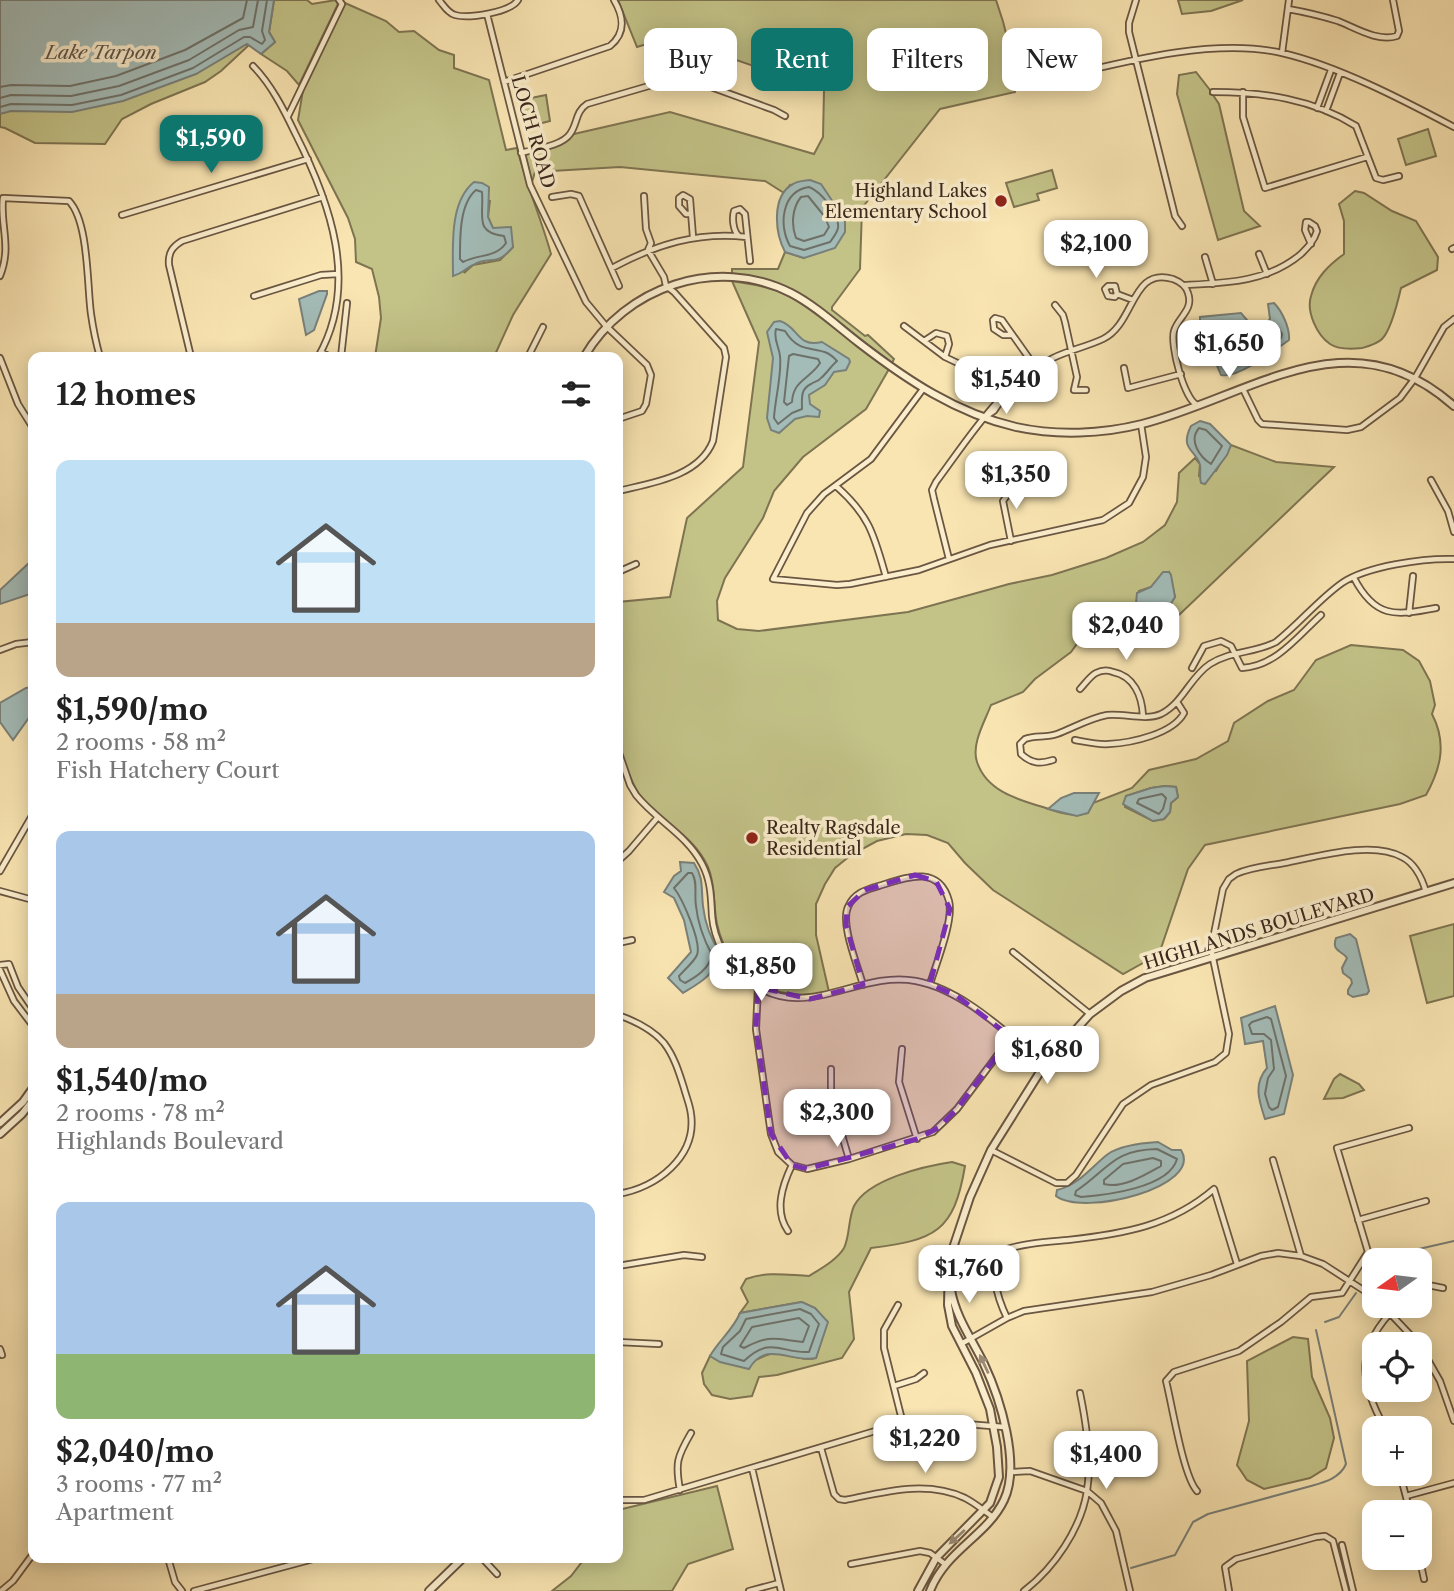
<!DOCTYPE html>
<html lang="en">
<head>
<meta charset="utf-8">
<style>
	:root { --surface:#fff; --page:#f6f6f6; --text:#222; --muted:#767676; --accent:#0f766e }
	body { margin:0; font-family:"Libre Caslon Text",serif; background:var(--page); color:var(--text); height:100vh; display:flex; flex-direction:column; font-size:26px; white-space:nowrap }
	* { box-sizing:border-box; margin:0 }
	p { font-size:23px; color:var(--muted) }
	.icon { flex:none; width:38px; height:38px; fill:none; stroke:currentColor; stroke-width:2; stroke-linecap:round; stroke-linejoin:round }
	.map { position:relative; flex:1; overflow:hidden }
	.drawer { position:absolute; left:28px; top:352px; width:595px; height:1211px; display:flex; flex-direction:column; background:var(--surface); border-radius:14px; box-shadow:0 4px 18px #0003 }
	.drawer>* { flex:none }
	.hud { position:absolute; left:644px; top:28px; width:665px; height:63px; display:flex; gap:14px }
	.needle { width:46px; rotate:256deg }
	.tools { position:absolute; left:1362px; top:1248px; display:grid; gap:14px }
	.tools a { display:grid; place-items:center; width:70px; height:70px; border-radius:14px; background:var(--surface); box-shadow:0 4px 18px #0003; font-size:35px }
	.price { position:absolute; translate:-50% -60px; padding:0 16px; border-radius:14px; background:#fff; color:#222; font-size:23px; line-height:46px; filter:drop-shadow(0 2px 4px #0008) }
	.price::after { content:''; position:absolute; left:50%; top:42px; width:21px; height:16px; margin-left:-10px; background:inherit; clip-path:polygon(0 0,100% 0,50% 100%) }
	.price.current { background:var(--accent); color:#fff }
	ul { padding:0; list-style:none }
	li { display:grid; align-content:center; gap:14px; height:371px; padding:0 28px }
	li span { display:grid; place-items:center; height:217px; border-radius:14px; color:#555 }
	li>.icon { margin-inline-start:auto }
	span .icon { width:126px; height:126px; fill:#fffc; stroke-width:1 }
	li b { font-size:30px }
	h2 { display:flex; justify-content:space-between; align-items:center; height:84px; padding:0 28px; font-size:30px }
	.chip { padding:0 24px; border-radius:14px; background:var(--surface); box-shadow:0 4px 18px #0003; font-size:24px; line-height:63px }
	.chip.current { background:var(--accent); color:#fff }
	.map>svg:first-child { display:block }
	.green { fill:#c3c388; stroke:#7e7452; stroke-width:2; fill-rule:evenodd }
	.water { fill:#a3bcb8; stroke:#79807a; stroke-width:2 }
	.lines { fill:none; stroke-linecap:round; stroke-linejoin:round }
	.shore { stroke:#6e716a; stroke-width:2 }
	.stream { stroke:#79807a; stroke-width:2 }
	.minor-casing { stroke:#6a5642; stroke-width:8 }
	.tertiary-casing { stroke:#6a5642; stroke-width:10 }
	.minor { stroke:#fbeecd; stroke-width:4.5 }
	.tertiary { stroke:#fbeecd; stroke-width:6 }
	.oneway { fill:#9a8a74 }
	.marked { fill:#7b2cbf; fill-opacity:0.2; stroke:#7b2cbf; stroke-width:5; stroke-dasharray:14 9; stroke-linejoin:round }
	.poi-dot { fill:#8f2418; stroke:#fbeecd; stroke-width:2.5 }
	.labels { text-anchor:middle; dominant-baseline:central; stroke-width:7; stroke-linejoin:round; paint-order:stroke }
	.street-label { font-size:18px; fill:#3a261c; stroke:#fbeecd }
	.poi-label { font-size:18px; fill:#3a261c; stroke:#fbeecd; text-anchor:end }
	.water-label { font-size:19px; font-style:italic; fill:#5a534b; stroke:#fbeecd }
</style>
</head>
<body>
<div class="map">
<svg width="1454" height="1591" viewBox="0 0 1454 1591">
	<rect width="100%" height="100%" fill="#f9e5b2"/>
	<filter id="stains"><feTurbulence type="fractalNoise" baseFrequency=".00286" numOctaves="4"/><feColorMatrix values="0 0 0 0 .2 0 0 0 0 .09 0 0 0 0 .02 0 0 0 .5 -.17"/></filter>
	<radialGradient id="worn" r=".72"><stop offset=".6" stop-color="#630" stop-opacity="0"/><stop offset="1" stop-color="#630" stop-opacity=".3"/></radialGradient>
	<path class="green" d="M274 0H307L312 4 336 0 338 4 299 85 287 71 261 54 275 42 269 32Z
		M618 0H996C1007 30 1013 60 1015 92L940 109 862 208 860 269 832 307V310L865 336 868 335 894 359 892 363 821 309 791 290 732 275V269H778L785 252 804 258 845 220 839 209 790 185 784 193 765 181 620 167 535 172 532 182 525 154 561 144 574 134 670 112 814 154 823 137 824 90 669 37 637 47Z
		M1178 0H1243L1211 11 1182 14Z
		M345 3 386 21 399 32 414 31 439 50 454 55V68L489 80 506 150 517 148C526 184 541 218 551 254L513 315 494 357H375L381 318 379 297 372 269 356 262 355 239 348 218 298 120 303 90ZM490 200 488 217 493 229H503L513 247 500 260 473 265 464 273Z
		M243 39 249 45 221 71 205 82 151 104 122 119 105 144 35 143 5 128 0 127V92Z
		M1196 72 1210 90V94L1213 95 1219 104 1244 211 1260 226 1218 240 1177 94 1179 75Z
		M546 95 550 121 527 127 521 100Z
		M1428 129 1436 156 1406 165 1398 139Z
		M1052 170 1057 188 1037 194 1039 200 1014 207 1006 183Z
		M1355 191 1364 193 1392 211 1416 221 1438 257 1437 270 1401 288C1398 301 1391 330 1382 339 1377 344 1369 346 1362 348 1353 349 1339 350 1330 344 1317 335 1306 312 1311 296 1316 277 1329 265 1344 254V221L1339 204Z
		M732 281C750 284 768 286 785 294 823 312 855 345 889 369L866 409 803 457 774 491 763 518 725 578 717 601 718 620 737 629 759 631 908 612 1009 584 1052 575 1106 558 1143 542 1165 525 1177 502 1179 473 1195 458 1200 464 1199 476 1216 471 1231 445 1276 462 1334 467 1157 636 1167 620 1171 603 1175 597 1169 572 1163 573 1151 587 1139 591 1138 605C1153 611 1149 621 1153 635L1137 639 1127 628 1095 630 1079 641 1071 652 1035 679 1023 692 991 705C985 721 971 744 977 762 987 792 1019 800 1046 808 1061 813 1072 817 1088 813L1093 803 1132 788 1149 770 1196 759 1228 741 1234 723 1268 701 1294 690 1316 660 1351 645 1403 650 1419 661 1430 681 1435 705 1432 714C1447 743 1441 768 1426 795L1400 804 1205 845 1188 869 1159 954 1123 974 993 890 965 863 948 843 927 835 906 834 877 841 851 855 835 868 825 884 816 904V935L829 992C775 1003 730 980 717 924 713 905 716 886 708 867 695 837 663 822 642 798 634 789 619 752 618 740 616 727 618 712 618 698 618 666 618 634 618 602L670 597 687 518 743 467 759 342ZM1165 786 1176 787 1178 797 1171 803 1170 812 1164 819 1153 821 1125 807 1126 796 1151 788Z
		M1454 924V996L1427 1003 1410 936Z
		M1340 1074 1359 1084 1364 1090 1343 1098 1324 1099 1334 1079Z
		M952 1162 965 1166C954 1232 935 1240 871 1248L849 1292 854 1339 842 1358 777 1375 759 1377 752 1396 730 1399 712 1395 704 1384 702 1373 710 1356C722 1364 738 1364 752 1361 761 1359 768 1352 778 1353 792 1355 802 1361 816 1358L827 1322 815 1308 801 1302 740 1313 748 1302 741 1288 746 1279C769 1271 786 1275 809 1276 820 1269 837 1260 844 1248 850 1236 848 1219 854 1206 868 1179 925 1166 952 1162Z
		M1293 1337 1308 1339 1312 1377 1330 1418 1334 1438 1326 1468 1310 1478 1264 1489 1247 1480 1237 1465 1249 1421 1247 1361Z
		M717 1486 733 1549 688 1564 672 1591H552L571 1576 585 1558H618V1510Z"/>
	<path class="water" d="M0 0H274L269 32 275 42 261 54 247 44 196 74 123 101 72 112 11 111 0 114Z
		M810 180 821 184 845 220V232L835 248 804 258 785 252C775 233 771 196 793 184 798 181 804 181 810 180Z
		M474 182 482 183 489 187 488 217 493 228 511 227 513 247C494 269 492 254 473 265 464 269 464 273 453 276 453 247 449 202 474 182Z
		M319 291H327V294L314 330 306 335 299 299Z
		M1274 303C1282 311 1290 328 1289 340 1275 350 1238 379 1221 375L1209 347 1236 339 1237 331 1232 327H1205L1200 322V317L1241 313 1252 326 1263 327 1270 319 1268 304Z
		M780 321C799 327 797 348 822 342L849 359 850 362 846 370 834 372 825 385 809 395 810 404 820 411 819 417 807 416 795 419 779 433 771 430 767 418 773 358 767 332 774 322Z
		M1200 421 1210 424 1231 445 1227 455 1205 484 1201 483C1199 477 1201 471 1200 465 1196 449 1179 450 1191 426Z
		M30 562 33 565V593L0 604V590Z
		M1163 572H1169L1171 575 1175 597C1165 610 1169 624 1155 636L1152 633 1148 610 1136 603 1137 593 1151 587Z
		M33 687V712L13 740 0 722V703L26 688Z
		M1165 786 1176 787 1178 797 1171 803 1170 812 1164 819 1153 821 1123 804 1126 796 1151 788Z
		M1074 793H1099L1088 813 1077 816 1048 809 1061 798Z
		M680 862 694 863C704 878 701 889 703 906 705 924 710 938 720 953 715 975 701 982 683 993L668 978 691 952 684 920 674 898 664 892 674 876 681 871Z
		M1350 934 1356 939 1369 991 1367 994 1353 997 1348 994V990L1352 983 1351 979 1343 973 1342 968 1347 958C1343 951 1331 952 1336 938Z
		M1275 1006 1293 1075 1284 1114 1265 1119C1259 1101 1253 1084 1267 1068L1263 1041 1245 1044 1241 1018Z
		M1158 1142 1172 1150H1181C1204 1187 1083 1217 1056 1196L1057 1190C1079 1185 1091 1167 1108 1154 1121 1145 1142 1143 1158 1142Z
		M802 1302 815 1308 828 1322 816 1358C792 1364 766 1339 749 1369L720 1362 710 1356C719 1340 733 1330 740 1313Z"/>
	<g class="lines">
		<path class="shore" d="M0 87 11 85 70 86 116 76 185 50 243 18 247 0
			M0 98 11 95 71 96 119 86 189 60 239 30 253 27 258 0
			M0 107 11 104 72 105 121 95 193 68 244 37H250L262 44 265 40 262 31 267 0
			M809 187C820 191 840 214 838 228 837 233 833 238 830 242L804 250 790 246C778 225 782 191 809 187Z
			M476 190 482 192C484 216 474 233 504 236L506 243C496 258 478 254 463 262L460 259C460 239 459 204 476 190Z
			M808 196 825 217 829 227 824 235 804 241 796 238C791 225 792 208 801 197Z
			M1277 326 1282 334 1281 338C1264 347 1244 369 1224 366L1218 354 1220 350 1240 344 1246 333 1264 334Z
			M776 329 785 331C802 359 820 341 837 361 831 366 827 373 821 378 818 382 815 381 811 384 800 389 802 399 802 409L792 413 778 424 774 418C775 398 782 376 780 356 779 346 773 339 776 329Z
			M793 354 818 359 820 363C810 379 793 380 792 402L787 405 784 402 789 356Z
			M1199 428 1206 430 1222 446 1211 464C1200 457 1188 441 1199 428Z
			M1162 794 1166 798 1163 809 1159 814 1137 803 1139 799Z
			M688 873H692C698 882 694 895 696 906 698 925 704 940 712 955 709 969 696 977 685 983L680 980 679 976C684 970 694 962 697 955 702 942 682 898 674 888Z
			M1267 1017 1271 1019 1286 1076 1278 1107 1272 1110 1269 1107 1265 1094 1268 1078 1274 1069 1271 1040 1264 1034H1252L1249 1025 1252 1022Z
			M1157 1149 1177 1159C1169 1188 1106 1195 1081 1197L1075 1195 1076 1191C1109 1169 1112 1150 1157 1149Z
			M1153 1158 1161 1161V1166C1145 1175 1122 1189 1104 1184V1180L1123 1164Z
			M800 1309 811 1314 819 1324 809 1352C782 1354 771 1335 744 1361L721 1354 723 1347 740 1331 746 1319Z
			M799 1318 809 1326 803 1342C775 1339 771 1334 744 1348L740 1346 752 1327Z"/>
		<path class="stream" d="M1389 1260 1410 1251 1454 1241
			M1368 1283 1374 1276
			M1325 1322 1339 1317 1356 1293
			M1131 1568 1175 1555 1193 1522 1208 1514 1311 1486C1325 1482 1340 1478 1346 1464L1316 1330"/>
		<defs>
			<path id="minor" d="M439 0C444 6 448 13 455 15 469 19 511 12 518 0
				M1136 0 1129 23V32L1175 216 1182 226
				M1288 9C1305 12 1322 16 1338 21 1356 28 1377 42 1397 36L1399 31 1393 0
				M487 14 530 185 586 302 606 326 647 365 651 375 646 404 642 411 618 419
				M1282 53 1289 0
				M253 66C271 84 284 110 295 133 330 202 360 284 318 357
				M504 82 610 46C626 33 624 17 614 0
				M1018 87C1096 70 1203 35 1282 53 1338 66 1403 100 1454 127
				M1213 92C1263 92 1313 99 1356 126L1376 178 1383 180 1399 176
				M1243 92V117L1265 188 1367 157
				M1317 108 1331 70
				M1326 111 1340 73
				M288 116 342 4 339 0
				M521 153C535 149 562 146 570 134 578 123 575 112 587 104L676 78H686L774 110 785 116
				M552 197 571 194 579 196 619 286
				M690 214H686L679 206V198L683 195 690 199 693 237
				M122 215 308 159
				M738 235C733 230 732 218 734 211L740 209 745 214 750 261
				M1452 249 1454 248
				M1259 254 1267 274
				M1205 257 1213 284
				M612 268C655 245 698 231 747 237
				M0 276C12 246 0 226 3 198L69 201C89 222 87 286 91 314 93 328 96 343 100 357
				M1185 285C1226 283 1268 282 1301 254 1308 247 1314 241 1317 231L1315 226 1309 222H1306L1305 230 1311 244
				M1117 294 1115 297 1108 296 1105 289 1108 286H1115L1117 294 1133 300
				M254 296 321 275 338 274
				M1055 305 1063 315 1065 322 1077 377 1074 390H1086
				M904 326 945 357 995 381 1007 392
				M1012 335H1003L994 329 993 320 995 318 1002 320 1036 368
				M924 341 936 333 947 336 949 344 945 357
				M321 352 330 357
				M191 357 169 265C168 253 172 247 182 241L323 197
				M341 357 347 303
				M528 357 543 327
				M0 358 18 404 33 428
				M1124 368 1128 388 1181 374
				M923 389 871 459 824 494 807 513 773 579 837 585 850 584 919 570 990 545 1103 520 1129 503 1143 477 1146 457 1141 424
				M1243 389 1258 420 1262 424 1347 430 1361 427 1400 398 1415 378 1444 327 1454 319
				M985 417 994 411 1004 396
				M1431 480 1448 511 1454 532
				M836 486C870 516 874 535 886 577
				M618 491C651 483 699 477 713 441L726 357 724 348 674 292 666 286 664 277 648 250 651 243 646 229 644 196
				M1011 541 1003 501 1017 482 1027 478
				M949 559 934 499 932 490 936 482C971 435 1000 386 1053 358 1069 350 1086 347 1103 339 1135 324 1131 266 1173 279 1181 282 1186 286 1188 293 1194 310 1178 317 1174 331 1170 345 1184 399 1197 405
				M618 572 636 564
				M1354 578C1375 618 1394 616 1436 608
				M1409 613 1413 576
				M0 650 16 644 33 642
				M1192 668 1204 646 1221 641 1231 646 1242 668C1276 666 1297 637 1321 615
				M1080 689C1085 684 1090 676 1096 673 1102 670 1108 670 1113 672 1134 676 1142 696 1143 716
				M1075 740C1086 742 1098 745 1109 744 1131 743 1173 734 1184 713L1177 702
				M618 750 630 785 636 795C656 820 687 835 702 864 711 881 711 897 712 916 714 940 727 964 747 980 805 1025 855 970 916 981 964 990 1007 1034 1045 1064
				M1053 760C1040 764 1032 764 1021 754L1020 744 1025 739C1035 735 1046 738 1057 734 1073 728 1090 718 1107 715 1124 713 1145 721 1161 714 1183 703 1190 677 1210 664 1230 651 1255 653 1276 642 1299 624 1318 600 1342 583 1367 566 1424 558 1454 559
				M618 861 629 851 658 817
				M0 871 33 814
				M0 891 33 900
				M618 943 632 940
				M1013 952 1090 1014
				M0 965 9 964 18 987 33 1009
				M0 970 14 1001 33 1026
				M863 985C858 966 840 924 848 907 854 892 868 889 882 885 907 877 939 865 949 901 954 920 936 964 930 984
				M758 987 756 1029 771 1134 778 1152 792 1165 807 1169 849 1159 933 1132 957 1109 1011 1037
				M618 1015C635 1021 652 1029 664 1043 674 1056 679 1072 684 1088 686 1096 690 1105 691 1114 697 1157 656 1188 618 1194
				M902 1049 899 1082 917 1139
				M831 1069V1098L849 1159
				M618 1113V1114
				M991 1150 1056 1183H1067L1076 1175 1123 1104 1151 1085 1215 1062 1226 1053 1229 1034 1211 949 1223 889 1229 879 1236 874C1251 867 1268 866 1284 863 1316 857 1372 840 1402 857 1416 864 1422 878 1426 892
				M1273 1160 1301 1256
				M1358 1220 1426 1201
				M788 1231C774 1211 782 1186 792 1165
				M618 1266 684 1255 702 1257
				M1419 1289 1428 1285 1443 1288
				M898 1305 884 1330V1348L903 1424
				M1383 1306 1419 1344
				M1007 1318C997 1297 988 1270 1004 1250 1025 1243 1046 1242 1068 1240 1123 1234 1171 1226 1214 1189L1237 1264
				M618 1342 659 1344
				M961 1344 1007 1318 1024 1311 1152 1292 1211 1275 1261 1256 1278 1253 1301 1256 1323 1264 1374 1297
				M1419 1344 1440 1381 1454 1421
				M0 1349 2 1355
				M894 1386 916 1379 924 1373
				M1385 1428C1358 1380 1356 1346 1397 1306
				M821 1448 834 1494 839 1499 845 1500C885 1492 926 1480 965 1498 975 1503 984 1511 993 1517
				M752 1468 781 1591
				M1011 1472 1030 1471 1087 1491 1101 1503 1116 1531 1130 1591
				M1400 1474 1410 1512
				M680 1490C675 1463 677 1457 691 1433
				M1197 1491C1183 1476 1172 1404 1166 1381L1174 1372 1239 1351 1281 1322 1311 1297 1342 1293 1368 1252 1337 1148 1409 1128
				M1406 1496 1454 1483
				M618 1500H644L892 1426 928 1421 1004 1427
				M1342 1545 1353 1591
				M1419 1556 1424 1579
				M168 1558 175 1582 182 1591
				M482 1558 497 1574
				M851 1564 920 1551 930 1553 945 1564
				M1 1591 13 1581 33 1554
				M194 1591 317 1558
				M749 1591 779 1583
				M1024 1591C1054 1568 1081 1529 1087 1491 1092 1461 1086 1422 1080 1393
				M1229 1591 1225 1567 1236 1559 1316 1537 1325 1536 1333 1541 1346 1591"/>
			<path id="tertiary" d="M584 357C625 287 716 255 791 293 816 306 837 326 859 343 907 380 956 413 1016 427 1057 436 1102 434 1142 424 1252 396 1349 312 1454 406
				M0 1123 23 1102 33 1088
				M0 1134 22 1114 33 1100
				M429 1591 463 1558
				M918 1591 936 1558 990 1503 999 1477 997 1447 990 1409 976 1373 952 1326 948 1305 949 1260 970 1197 991 1150 1045 1064 1090 1014 1121 991 1145 978 1454 883
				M930 1591C946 1550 987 1536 1004 1500 1021 1464 1000 1398 984 1364 972 1339 956 1318 951 1290"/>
		</defs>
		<use href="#minor" class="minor-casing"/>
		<use href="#tertiary" class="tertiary-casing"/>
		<use href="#minor" class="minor"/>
		<use href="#tertiary" class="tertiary"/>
	</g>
	<defs><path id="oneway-solid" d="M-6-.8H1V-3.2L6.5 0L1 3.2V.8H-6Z" transform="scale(1.75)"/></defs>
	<g class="oneway">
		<use href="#oneway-solid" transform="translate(984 1364) rotate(-115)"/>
		<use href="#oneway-solid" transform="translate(957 1537) rotate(138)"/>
	</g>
	<path class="marked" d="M915 875 936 881 950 909 930 984 957 996 1011 1037 957 1109 938 1128 917 1139 807 1169 792 1165 771 1134 756 1029 758 987 810 999 863 985 846 925 847 907 865 890Z"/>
	<g class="poi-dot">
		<circle cx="1001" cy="201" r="7"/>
		<circle cx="752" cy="838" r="7"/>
	</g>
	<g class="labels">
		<g class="street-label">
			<text transform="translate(533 132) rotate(74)">LOCH ROAD</text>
			<text transform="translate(1259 929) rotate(-17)">HIGHLANDS BOULEVARD</text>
		</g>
		<g class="poi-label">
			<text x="987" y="191">Highland Lakes<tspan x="987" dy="21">Elementary School</tspan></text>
			<text x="766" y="828" text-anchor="start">Realty Ragsdale<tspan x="766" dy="21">Residential</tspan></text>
		</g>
		<g class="water-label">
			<text x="101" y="52">Lake Tarpon</text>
		</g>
	</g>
	<rect width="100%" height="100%" filter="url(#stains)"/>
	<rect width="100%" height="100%" fill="url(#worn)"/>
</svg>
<div class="tools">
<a><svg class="needle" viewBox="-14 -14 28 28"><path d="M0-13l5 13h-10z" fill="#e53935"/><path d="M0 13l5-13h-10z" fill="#767676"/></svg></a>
<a><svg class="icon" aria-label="locate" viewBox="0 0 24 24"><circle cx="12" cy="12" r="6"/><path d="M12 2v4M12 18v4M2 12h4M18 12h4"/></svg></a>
<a>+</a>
<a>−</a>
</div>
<b class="price current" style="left:211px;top:175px">$1,590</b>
<b class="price" style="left:1096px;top:280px">$2,100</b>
<b class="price" style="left:1229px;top:380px">$1,650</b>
<b class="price" style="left:1006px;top:416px">$1,540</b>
<b class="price" style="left:1016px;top:511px">$1,350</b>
<b class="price" style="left:1126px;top:662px">$2,040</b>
<b class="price" style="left:761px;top:1003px">$1,850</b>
<b class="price" style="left:1047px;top:1086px">$1,680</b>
<b class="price" style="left:837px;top:1149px">$2,300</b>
<b class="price" style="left:969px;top:1305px">$1,760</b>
<b class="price" style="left:925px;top:1475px">$1,220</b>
<b class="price" style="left:1106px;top:1491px">$1,400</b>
<div class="hud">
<a class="chip">Buy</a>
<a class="chip current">Rent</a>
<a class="chip">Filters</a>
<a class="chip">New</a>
</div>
<section class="drawer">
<h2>12 homes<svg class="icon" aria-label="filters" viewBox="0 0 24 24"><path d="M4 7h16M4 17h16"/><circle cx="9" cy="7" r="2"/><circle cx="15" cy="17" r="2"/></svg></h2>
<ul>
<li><span style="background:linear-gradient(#bfe0f5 75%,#b9a48a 0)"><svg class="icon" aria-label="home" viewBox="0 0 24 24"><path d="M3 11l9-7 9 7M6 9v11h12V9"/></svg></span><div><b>$1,590/mo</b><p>2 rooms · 58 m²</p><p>Fish Hatchery Court</p></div></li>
<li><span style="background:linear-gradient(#a9c7e8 75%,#b9a48a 0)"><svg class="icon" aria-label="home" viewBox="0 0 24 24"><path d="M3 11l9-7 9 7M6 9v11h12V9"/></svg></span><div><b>$1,540/mo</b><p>2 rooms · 78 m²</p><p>Highlands Boulevard</p></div></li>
<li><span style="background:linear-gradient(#a9c7e8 70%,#8fb573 0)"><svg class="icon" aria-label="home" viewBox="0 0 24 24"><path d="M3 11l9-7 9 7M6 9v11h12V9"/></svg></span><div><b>$2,040/mo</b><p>3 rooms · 77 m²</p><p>Apartment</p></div></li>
</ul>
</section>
</div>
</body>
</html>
